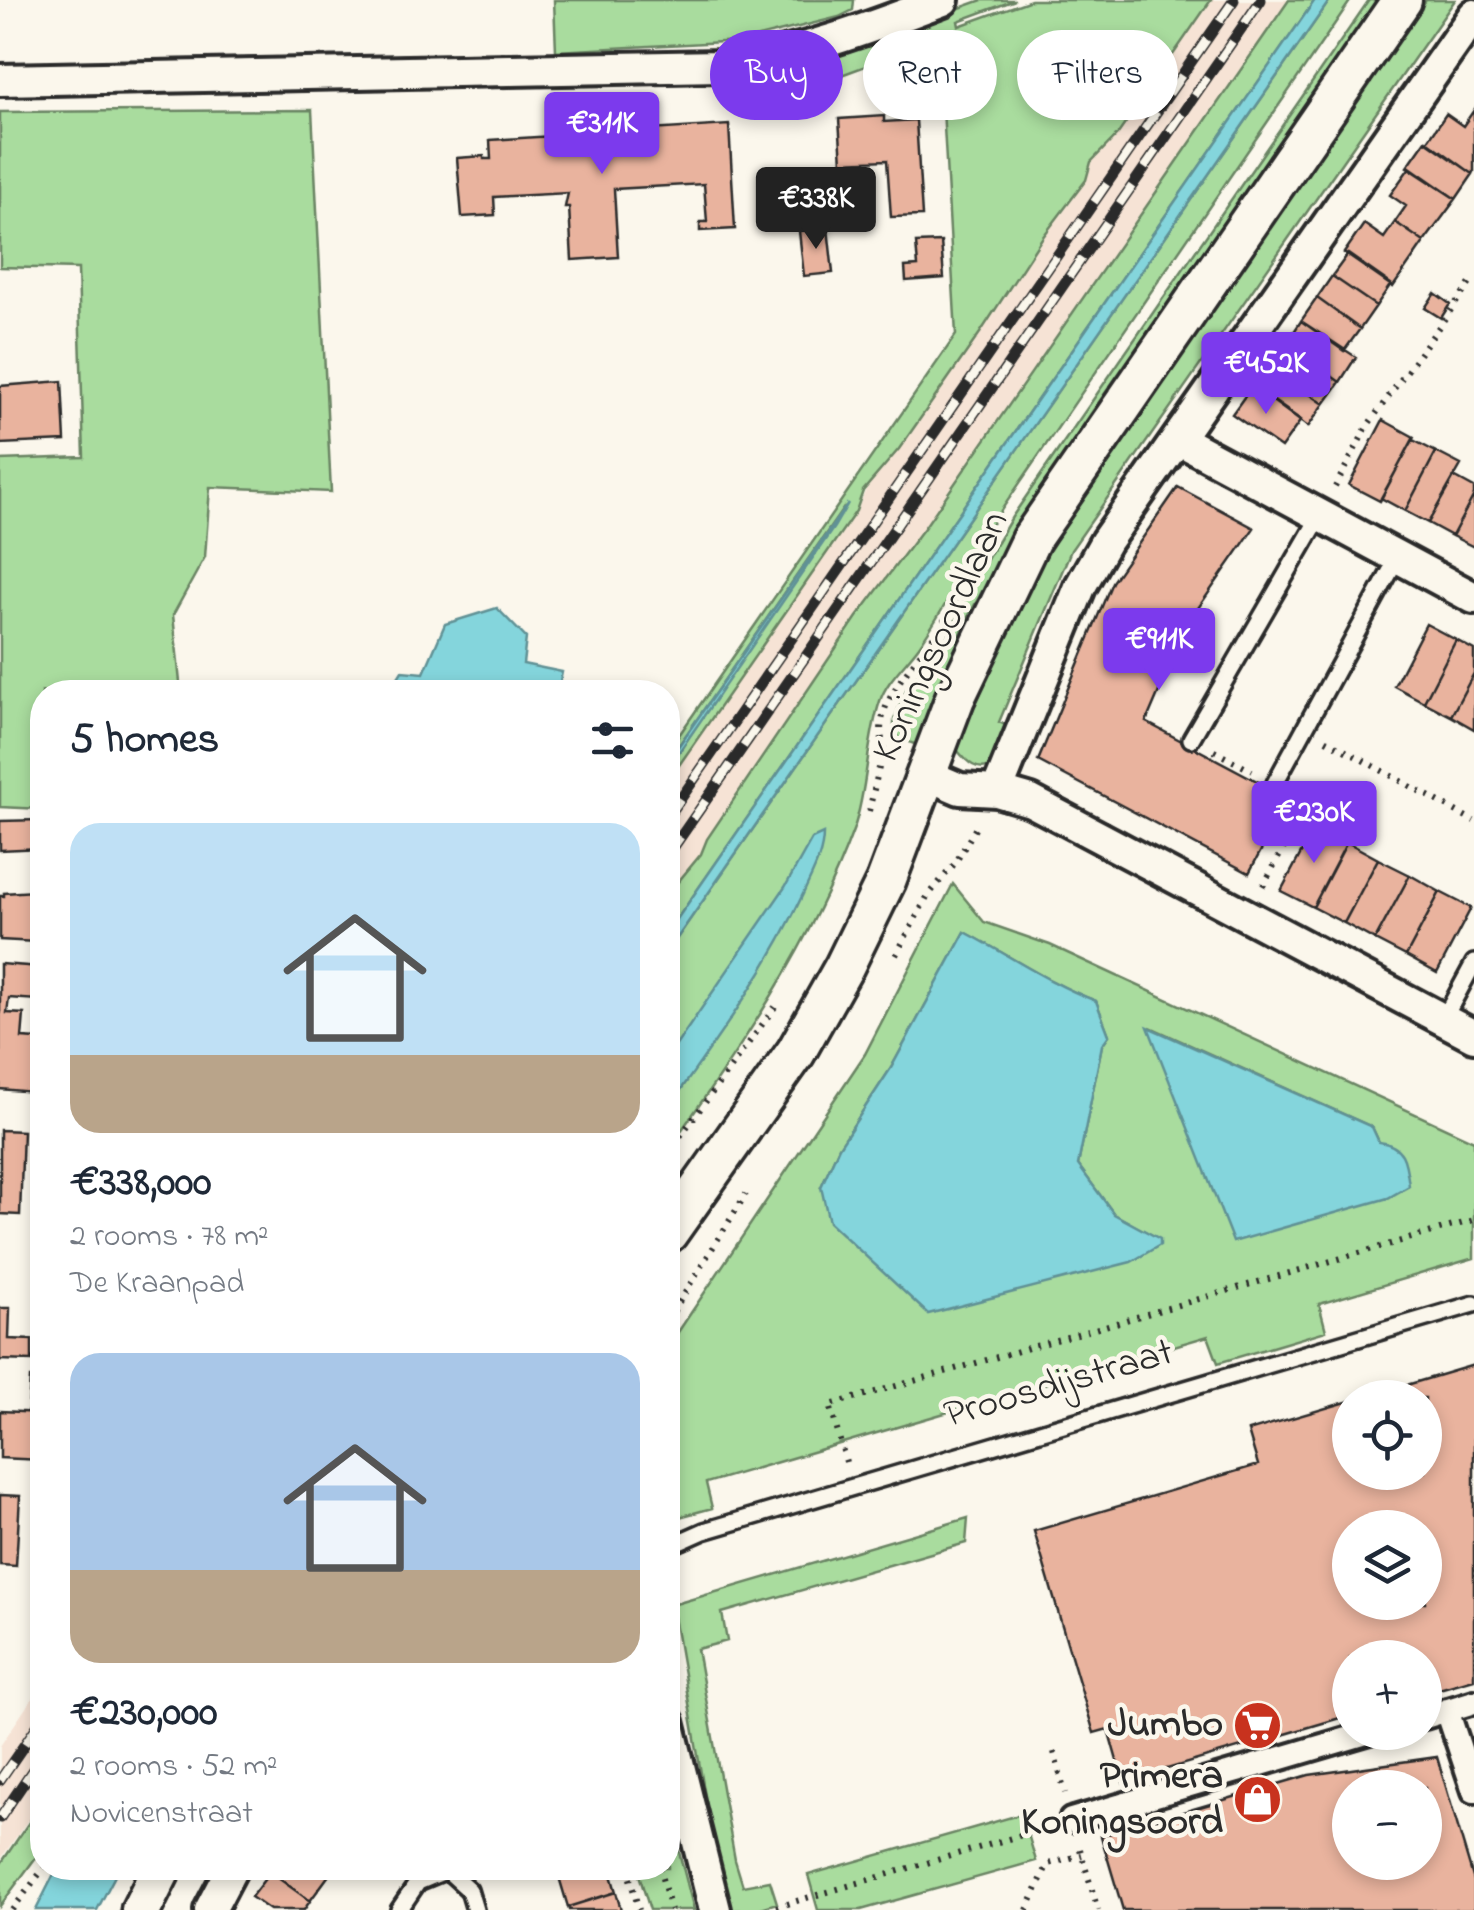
<!DOCTYPE html>
<html lang="en">
<head>
<meta charset="utf-8">
<style>
	:root { --surface:#fff; --page:#f2f2f3; --text:#1f2937; --muted:#747a83; --accent:#7c3aed }
	body { margin:0; font-family:"Indie Flower",sans-serif; background:var(--page); color:var(--text); height:100vh; display:flex; flex-direction:column; font-size:38px; white-space:nowrap }
	* { box-sizing:border-box; margin:0 }
	p { font-size:32px; color:var(--muted) }
	.icon { flex:none; width:55px; height:55px; fill:none; stroke:currentColor; stroke-width:2; stroke-linecap:round; stroke-linejoin:round }
	.map { position:relative; flex:1; overflow:hidden }
	.details { position:absolute; left:30px; top:680px; width:650px; height:1200px; display:flex; flex-direction:column; background:var(--surface); border-radius:40px; box-shadow:0 5px 15px #0003 }
	.details>* { flex:none }
	.hud { position:absolute; left:710px; top:30px; width:612px; height:90px; display:flex; gap:20px }
	.buttons { position:absolute; left:1332px; top:1380px; display:grid; gap:20px }
	.buttons a { display:grid; place-items:center; width:110px; height:110px; border-radius:50%; background:var(--surface); box-shadow:0 5px 15px #0003; font-size:50px }
	.price { position:absolute; translate:-50% -85px; padding:0 22px; border-radius:10px; background:var(--accent); color:#fff; font-size:32px; line-height:65px; filter:drop-shadow(0 2px 5px #0008) }
	.price::after { content:''; position:absolute; left:50%; top:60px; width:30px; height:22px; margin-left:-15px; background:inherit; clip-path:polygon(0 0,100% 0,50% 100%) }
	.price.current { background:#222; color:#fff }
	ul { padding:0; list-style:none }
	li { display:grid; align-content:center; gap:20px; height:530px; padding:0 40px }
	li span { display:grid; place-items:center; height:310px; border-radius:30px; color:#555 }
	li>.icon { margin-inline-start:auto }
	span .icon { width:180px; height:180px; fill:#fffc; stroke-width:1 }
	li b { font-size:42px }
	h2 { display:flex; justify-content:space-between; align-items:center; height:120px; padding:0 40px; font-size:42px }
	.pill { padding:0 35px; border-radius:45px; background:var(--surface); box-shadow:0 5px 15px #0003; font-size:35px; line-height:90px }
	.pill.current { background:var(--accent); color:#fff }
	.map>svg:first-child { display:block }
	.built { fill:#f6e3d5 }
	.green { fill:#a9dc9e; stroke:#6a8464; stroke-width:2.5; fill-rule:evenodd }
	.water { fill:#84d5dc; stroke:#609195; stroke-width:2.5 }
	.building { fill:#e9b39e; stroke:#2b2b2b; stroke-width:2.5; fill-rule:evenodd }
	.lines { fill:none; stroke-linecap:round; stroke-linejoin:round }
	.service-casing { stroke:#2b2b2b; stroke-width:22 }
	.pedestrian-casing { stroke:#2b2b2b; stroke-width:30 }
	.minor-casing { stroke:#2b2b2b; stroke-width:38 }
	.tertiary-casing { stroke:#2b2b2b; stroke-width:45 }
	.path { stroke:#2b2b2b; stroke-width:6; stroke-dasharray:2.5 8; stroke-linecap:butt }
	.service { stroke:#fbf7ec; stroke-width:15 }
	.pedestrian { stroke:#fbf7ec; stroke-width:22 }
	.minor { stroke:#fbf7ec; stroke-width:30 }
	.tertiary { stroke:#fbf7ec; stroke-width:38 }
	.rail-casing { stroke:#2b2b2b; stroke-width:11 }
	.rail { stroke:#fbf7ec; stroke-width:8; stroke-dasharray:22; stroke-linecap:butt }
	.labels { text-anchor:middle; dominant-baseline:central; stroke-width:9; stroke-linejoin:round; paint-order:stroke }
	.street-label { font-size:40px; fill:#2b2b2b; stroke:#fbf7ec }
	.poi-label { font-size:40px; font-weight:bold; fill:#2b2b2b; stroke:#fbf7ec; text-anchor:end }
</style>
</head>
<body>
<div class="map">
<svg width="1474" height="1910" viewBox="0 0 1474 1910">
	<rect width="100%" height="100%" fill="#fbf7ec"/>
	<filter id="ink" filterUnits="userSpaceOnUse"><feTurbulence type="fractalNoise" baseFrequency=".01" numOctaves="2"/><feDisplacementMap in="SourceGraphic" scale="20" xChannelSelector="R" yChannelSelector="G"/><feConvolveMatrix kernelMatrix="1 2 1 2 8 2 1 2 1" color-interpolation-filters="sRGB"/></filter>
	<g filter="url(#ink)">
		<path class="built" d="M1211 0H1289L924 528 857 617 707 839 701 854 668 894V781L856 512 870 481 899 449 1042 238 1086 180 1091 162 1118 134Z
			M42 1684V1800L0 1860V1746Z"/>
		<path class="green" d="M554 0H854L853 10 839 17 742 41 556 51Z
			M982 0H1015L958 21 959 26 1031 0H1211L1118 134 1091 162 1086 180 1042 238 980 333 899 449 863 491 856 511 668 781V768L845 506 668 761V751L956 335 939 39 825 81H811L820 74 817 59Z
			M1289 0H1315L668 932V894L701 854 707 839 857 617 924 528Z
			M1330 0H1351L989 528C966 568 945 608 919 646 906 664 887 680 880 701 866 742 868 787 854 828 811 945 741 1048 668 1149V951Z
			M1369 0H1378L1090 415 1016 529 967 619 917 745 900 739 894 733V720L907 688 950 633 970 588 1012 517Z
			M1426 0H1455L1071 550 999 722 1008 726 993 765C977 773 967 762 957 750L962 735 1026 591 1059 534 1120 440Z
			M312 110 331 492 210 487 205 557 173 615 181 692H42V809L0 807V460L84 457 78 269 0 267V112Z
			M953 884 984 922 1050 945 1474 1141V1258L1319 1304 1326 1331 1218 1363 1208 1336 706 1483 712 1508 668 1520V1347L865 1054ZM965 932C1009 955 1050 984 1096 1001L1109 1035 1102 1045 1078 1165 1114 1214 1159 1239 821 1187 839 1147 891 1068ZM1150 1027 1372 1127 1379 1142Z
			M968 1518 966 1543 722 1613 727 1641 697 1649 735 1860 743 1886 770 1881 777 1903 755 1910H732L711 1831 672 1605Z
			M42 1803V1849L0 1906V1865Z
			M668 1810 694 1910H650L637 1868H668Z
			M1022 1814 1036 1861 861 1910H818L808 1875Z"/>
		<path class="water" d="M1315 0H1330L668 951V932Z
			M848 503 834 527 668 768V761Z
			M497 608 526 638 523 664 562 672 558 692H389L402 671 424 673 445 624Z
			M823 834C823 855 812 874 804 892 768 970 717 1039 668 1108V1057L785 887 812 839Z
			M965 932C1009 955 1050 984 1096 1001L1109 1035 1102 1045 1078 1165 1114 1214 1160 1239V1245L1131 1262 928 1314 829 1222 821 1187 839 1147 891 1068Z
			M1148 1027 1372 1127 1379 1142C1405 1145 1406 1162 1409 1186L1388 1198 1233 1242Z
			M57 1868H119L97 1910H36Z"/>
		<path class="building" d="M1474 110V172L1473 174 1427 142 1446 114 1463 126Z
			M884 116V122L916 120 922 216 891 217 887 160 842 162 839 119Z
			M729 125 735 229 700 231V222H707L704 184 614 189 618 257 572 260 569 207H565L568 193 494 197 495 215 462 217 457 158 484 156V159H491L490 140Z
			M1426 140 1473 174 1456 199 1407 167Z
			M1410 167 1456 199 1424 242 1395 222 1406 206 1390 195Z
			M1395 222 1424 242 1393 287 1344 253 1364 224 1384 238Z
			M828 228 833 273 804 276 799 231Z
			M941 242 944 278 906 281 905 267 918 266 916 243Z
			M1348 254 1391 284 1376 306 1332 276Z
			M1332 276 1376 306 1360 329 1317 298Z
			M1435 293 1450 304 1441 318 1425 308Z
			M1317 298 1360 329 1344 351 1301 321Z
			M1301 321 1356 357 1340 382 1286 344Z
			M1286 344 1340 382 1324 404 1270 366Z
			M1270 366 1324 404 1308 427 1255 388Z
			M62 381 65 441 0 444V386Z
			M1252 386 1301 420 1281 448 1232 414Z
			M1383 420 1414 437 1380 501 1349 485Z
			M1413 440 1436 452 1405 511 1381 498Z
			M1436 452 1461 465 1428 523 1405 511Z
			M1454 477 1474 488V495L1452 536 1428 523Z
			M1178 487 1254 528 1189 621 1146 722 1289 798 1249 873 1038 761 1112 582Z
			M1474 495V547L1452 536Z
			M1426 624 1456 640 1424 702 1394 686Z
			M1456 640 1474 650V673L1451 716 1424 702Z
			M1474 673V729L1451 716Z
			M42 820V848L0 850V821Z
			M1316 825 1347 842 1313 907 1281 891Z
			M1347 842 1378 859 1344 923 1313 907Z
			M1378 859 1410 875 1375 940 1344 923Z
			M1410 875 1440 892 1406 956 1375 940Z
			M35 891 36 942 0 940V896H4V893Z
			M1440 892 1471 908 1437 973 1406 956Z
			M0 964 41 967 38 1000 9 998 7 1013 24 1014 22 1038 37 1039 33 1092 0 1089Z
			M0 1130 23 1131 20 1215 0 1214Z
			M0 1308H10L9 1339 32 1340V1361L0 1360Z
			M1474 1365V1679L1425 1693V1658H1350V1715L1123 1782 1108 1729 1094 1733 1034 1531 1258 1465 1248 1431 1350 1401V1472H1425V1398H1363ZM1350 1528H1425V1602H1350Z
			M30 1378 42 1379V1413L28 1412Z
			M0 1411 42 1413V1460L0 1458Z
			M0 1495 20 1496 16 1566 0 1565Z
			M1437 1757 1474 1881V1910H1123L1101 1836 1309 1775ZM1350 1788H1425V1862H1350Z
			M272 1868H318L329 1875 310 1901 270 1872Z
			M592 1868H609L616 1892 568 1907 559 1877Z
			M270 1872 310 1901 304 1910H270L251 1897Z
			M616 1892 621 1910H569L568 1907Z"/>
		<g class="lines">
			<defs>
				<path id="service" d="M1191 739 1320 516
					M1275 783 1398 557
					M1443 1020 1474 963
					M668 1547 704 1531 1474 1304
					M399 1910 418 1882 447 1870 469 1890 475 1910"/>
				<path id="pedestrian" d="M1447 1710 1474 1791
					M1425 1717 1474 1702
					M1071 1820 1370 1732"/>
				<path id="minor" d="M0 80 720 66C803 53 865 30 943 0
					M1178 439 1474 598
					M925 774 960 789 997 791 1031 801 1474 1036
					M997 791 1080 587 1106 541 1474 15
					M668 1722 715 1910
					M210 1910 232 1868"/>
				<path id="tertiary" d="M668 1233 796 1052 844 967 886 881 955 698 1031 539 1402 0
					M141 1910 162 1868"/>
			</defs>
			<use href="#service" class="service-casing"/>
			<use href="#pedestrian" class="pedestrian-casing"/>
			<use href="#minor" class="minor-casing"/>
			<use href="#tertiary" class="tertiary-casing"/>
			<path class="path" d="M1335 487 1368 425 1474 278
				M1326 740 1474 821
				M1214 751 1252 771
				M869 811 884 746C869 707 916 662 936 633 944 622 950 610 957 598
				M1263 886 1309 802 1294 794
				M896 955 927 897 956 862 979 822
				M668 1153 775 1007
				M668 1320 746 1194
				M846 1462 830 1405 1474 1220
				M1054 1752 1065 1793
				M1080 1849 1098 1910
				M627 1868 639 1910
				M659 1868 671 1910
				M12 1910 44 1868
				M766 1910 1046 1828
				M1027 1910 1048 1864 1082 1855"/>
			<use href="#service" class="service"/>
			<use href="#pedestrian" class="pedestrian"/>
			<use href="#minor" class="minor"/>
			<use href="#tertiary" class="tertiary"/>
			<defs>
				<path id="rail" d="M668 817 1234 0
					M668 855 1261 0
					M0 1780 42 1719
					M0 1818 42 1756"/>
			</defs>
			<use href="#rail" class="rail-casing"/>
			<use href="#rail" class="rail"/>
		</g>
	</g>
	<defs>
		<symbol id="supermarket-disc" viewBox="-11 -11 22 22"><circle r="9.5" fill="#c8321e" stroke="#fbf7ec"/><path d="M-6-5.5h2.5l.6 2H6L4.5 2H-2.5L-4.4-4H-6ZM-1.5 3.2a1.3 1.3 0 1 0 .1 0ZM3 3.2a1.3 1.3 0 1 0 .1 0Z" fill="#fff"/></symbol>
		<symbol id="shop-disc" viewBox="-11 -11 22 22"><circle r="9.5" fill="#c8321e" stroke="#fbf7ec"/><path d="M-5-2.5h2.3a2.7 3.5 0 0 1 5.4 0H5L5.5 6h-11ZM-1.5-2.5h3a1.5 2.3 0 0 0-3 0Z" fill="#fff"/></symbol>
	</defs>
	<g fill-rule="evenodd">
		<use href="#supermarket-disc" x="1230" y="1698" width="55" height="55"/>
		<use href="#shop-disc" x="1230" y="1772" width="55" height="55"/>
	</g>
	<g class="labels">
		<g class="street-label">
			<text transform="translate(942 637) rotate(-65)">Koningsoordlaan</text>
			<text transform="translate(1059 1385) rotate(-16)">Proosdijstraat</text>
		</g>
		<g class="poi-label">
			<text x="1223" y="1725">Jumbo</text>
			<text x="1223" y="1777">Primera<tspan x="1223" dy="46">Koningsoord</tspan></text>
		</g>
	</g>
</svg>
<div class="buttons">
<a><svg class="icon" aria-label="locate" viewBox="0 0 24 24"><circle cx="12" cy="12" r="6"/><path d="M12 2v4M12 18v4M2 12h4M18 12h4"/></svg></a>
<a><svg class="icon" aria-label="layers" viewBox="0 0 24 24"><path d="M12 4l9 5-9 5-9-5zM3 14l9 5 9-5"/></svg></a>
<a>+</a>
<a>−</a>
</div>
<b class="price" style="left:602px;top:177px">€311K</b>
<b class="price current" style="left:816px;top:252px">€338K</b>
<b class="price" style="left:1266px;top:417px">€452K</b>
<b class="price" style="left:1159px;top:693px">€911K</b>
<b class="price" style="left:1314px;top:866px">€230K</b>
<div class="hud">
<a class="pill current">Buy</a>
<a class="pill">Rent</a>
<a class="pill">Filters</a>
</div>
<section class="details">
<h2>5 homes<svg class="icon" aria-label="filters" viewBox="0 0 24 24"><path d="M4 7h16M4 17h16"/><circle cx="9" cy="7" r="2"/><circle cx="15" cy="17" r="2"/></svg></h2>
<ul>
<li><span style="background:linear-gradient(#bfe0f5 75%,#b9a48a 0)"><svg class="icon" aria-label="home" viewBox="0 0 24 24"><path d="M3 11l9-7 9 7M6 9v11h12V9"/></svg></span><div><b>€338,000</b><p>2 rooms · 78 m²</p><p>De Kraanpad</p></div></li>
<li><span style="background:linear-gradient(#a9c7e8 70%,#b9a48a 0)"><svg class="icon" aria-label="home" viewBox="0 0 24 24"><path d="M3 11l9-7 9 7M6 9v11h12V9"/></svg></span><div><b>€230,000</b><p>2 rooms · 52 m²</p><p>Novicenstraat</p></div></li>
</ul>
</section>
</div>
</body>
</html>
